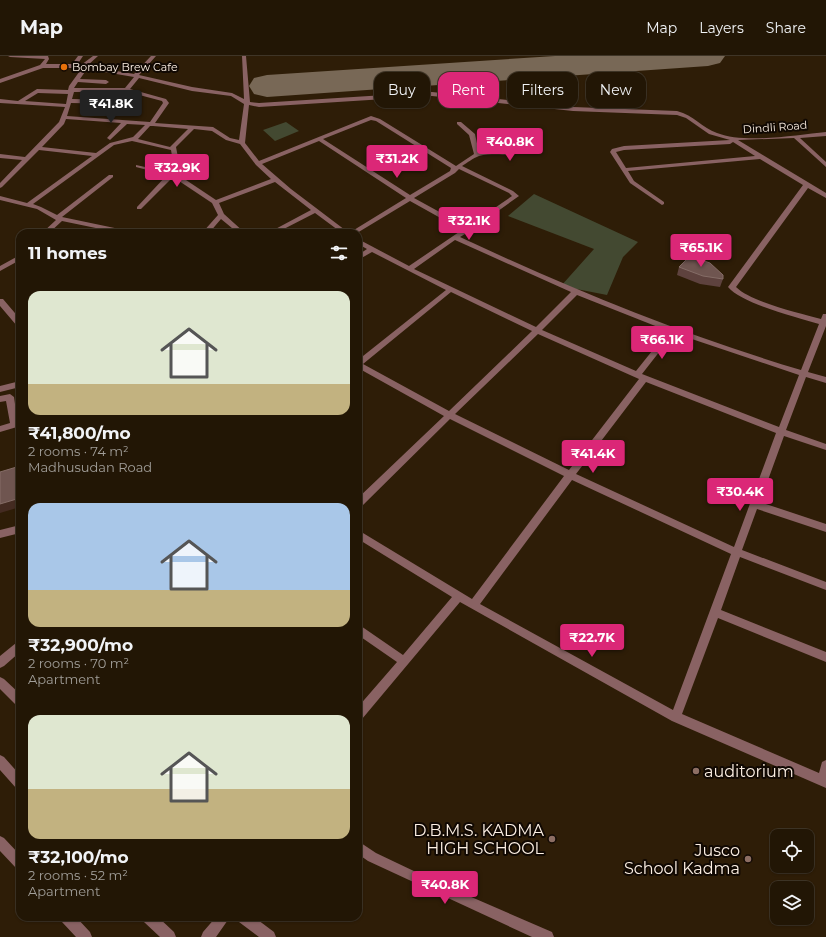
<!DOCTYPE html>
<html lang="en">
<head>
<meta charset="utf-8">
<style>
	:root { --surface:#221605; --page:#2a1f0f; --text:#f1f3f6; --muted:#a29f9a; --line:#3f3527; --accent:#db2777 }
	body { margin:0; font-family:Montserrat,sans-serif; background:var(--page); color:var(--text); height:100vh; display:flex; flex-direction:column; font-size:15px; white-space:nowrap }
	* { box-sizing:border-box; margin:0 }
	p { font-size:13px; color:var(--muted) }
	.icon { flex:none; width:22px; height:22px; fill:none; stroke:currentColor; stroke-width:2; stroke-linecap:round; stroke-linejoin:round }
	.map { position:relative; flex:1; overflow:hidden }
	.details { position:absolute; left:16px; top:173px; width:346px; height:692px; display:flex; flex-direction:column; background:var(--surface); border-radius:12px; box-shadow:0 1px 3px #0004,0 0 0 1px var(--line) }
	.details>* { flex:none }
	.top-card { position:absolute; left:374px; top:16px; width:380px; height:36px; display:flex; gap:8px }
	.fabs { position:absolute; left:770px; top:773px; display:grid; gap:8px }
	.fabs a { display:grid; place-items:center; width:44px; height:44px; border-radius:8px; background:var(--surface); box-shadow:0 1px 3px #0004,0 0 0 1px var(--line); font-size:20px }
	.price { position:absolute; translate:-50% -34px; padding:0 9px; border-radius:4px; background:var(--accent); color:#fff; font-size:13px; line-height:26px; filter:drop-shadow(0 1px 2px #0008) }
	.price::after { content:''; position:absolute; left:50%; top:24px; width:12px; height:9px; margin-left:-6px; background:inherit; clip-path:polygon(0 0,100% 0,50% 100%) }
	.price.selected { background:#222; color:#fff }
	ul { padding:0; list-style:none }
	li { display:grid; align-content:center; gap:8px; height:212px; padding:0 12px }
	li span { display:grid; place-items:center; height:124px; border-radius:12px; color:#555 }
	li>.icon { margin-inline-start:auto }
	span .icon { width:72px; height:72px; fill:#fffc; stroke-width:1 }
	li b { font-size:17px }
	h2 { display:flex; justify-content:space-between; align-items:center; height:48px; padding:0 12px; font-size:17px }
	.chip { padding:0 14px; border-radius:12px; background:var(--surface); box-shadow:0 1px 3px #0004,0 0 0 1px var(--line); font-size:14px; line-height:36px }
	.chip.selected { background:var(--accent); color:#fff }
	header { display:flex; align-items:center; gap:24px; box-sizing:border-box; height:56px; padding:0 20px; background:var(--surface); border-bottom:1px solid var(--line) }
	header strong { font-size:19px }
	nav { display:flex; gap:22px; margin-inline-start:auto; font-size:14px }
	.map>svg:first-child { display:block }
	.green { fill:#434931 }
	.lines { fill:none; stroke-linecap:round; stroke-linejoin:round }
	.runway { fill:#786856; fill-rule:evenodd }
	.street { fill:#896263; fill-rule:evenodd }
	.wall { fill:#5e423e }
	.shaded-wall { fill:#442b21 }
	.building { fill:#6f5550; stroke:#856d67 }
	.food-dot { fill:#e8710a; stroke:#110903; stroke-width:1.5 }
	.education-dot { fill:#8d6e63; stroke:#110903; stroke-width:1.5 }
	.labels { text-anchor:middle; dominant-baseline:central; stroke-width:4; stroke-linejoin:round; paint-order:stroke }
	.far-poi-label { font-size:11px; fill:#fdf0e4; stroke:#110903; text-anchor:start }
	.far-street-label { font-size:11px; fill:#fdf0e4; stroke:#110903 }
	.near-poi-label { font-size:16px; fill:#fdf0e4; stroke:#110903; text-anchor:end }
</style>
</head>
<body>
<header>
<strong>Map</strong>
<nav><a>Map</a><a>Layers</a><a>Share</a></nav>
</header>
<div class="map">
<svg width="826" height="881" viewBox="0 0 826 881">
	<rect width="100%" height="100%" fill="#2e1d07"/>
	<path class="green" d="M286 66 299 75 275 85 263 74Z
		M534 138 638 186 623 201 607 239 561 230 594 193 508 160Z"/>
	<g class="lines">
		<path class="runway" d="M555 0H725L720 7 708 10 267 41 254 38 249 30 254 22 267 19Z"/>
		<path class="street" d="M8 0H48L49 3 46 8H72L78 0H83L77 9H81L93 0H98L87 10 134 18 151 0H156L139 19 192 31 232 37 244 43 242 0H246L250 46 259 47 432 36 573 51 677 55C694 59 702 72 717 77 745 88 796 79 826 76V80L800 82 826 106V111L794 82 738 84 826 137V142L808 132 736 231C751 246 799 257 821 263L823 258H826V270L808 316 826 321V327L806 321 786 374 826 388V394L784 380 760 446 826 468V476L757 453 742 494 826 526V534L740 501 721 554 826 596V606L718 562 682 658 819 717 822 706 826 704V732L672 665 460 546 362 663 358 664V651L397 606 358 579V568L403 599 452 541 358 483V474L472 543 564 420 450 363 361 451 358 452V442L444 360 358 312V304L446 234 372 196 358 204V199L367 193 358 188V183L409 210 462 174 410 145 357 177H342L315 157 276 177H268L311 154 275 126 219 147 224 158 245 177H238L221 163 209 177H202L218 159 212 147 173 121 141 153H137V151L167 119 136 111V109L172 117 174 112 171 94 132 85 114 89 33 148 41 151 57 159 109 119H113V121L62 161 129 175 132 177H120L62 165 49 177H42L56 164 37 153 0 144V140L27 147 92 100 39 94 2 131 0 132V127L22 104 0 102V98L25 101 59 66 65 51 0 47V43L18 45 37 33 68 34 69 30 82 12H43L0 27V23L40 9 45 3 10 1ZM87 13 128 20 134 21 125 32H74L78 26 106 28 109 26 106 24 80 23ZM139 22 192 35 231 40 244 48 239 84 230 82 213 71 155 67 169 47 166 43 130 33ZM74 36H123L116 44 72 43ZM128 36 162 45 163 47 150 66 67 60 71 47 117 48ZM38 37 68 38 66 48 25 45ZM432 40 573 55 677 59 686 62 709 78 730 84 624 90 612 93 610 96 630 127 662 149 664 148V146L634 125 628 115 760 103 803 129 728 231C742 248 797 261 819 268L801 314C684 279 571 233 460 181L470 175 519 140 513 135 462 110C467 107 473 102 479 100 498 95 521 105 535 86L532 72 527 73 529 86C518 101 495 94 479 97L475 78 461 66H457V68L469 79 474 98 456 110 380 63 371 60 259 105 245 87 249 49 259 51ZM66 63 121 67 107 82 110 84 127 68 145 69 133 81 110 87 96 97 42 91 64 68ZM371 64 376 65 451 112 450 115 410 139 323 83ZM150 70H153L188 73 170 91 138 83ZM194 73 212 75 226 84 240 88 256 109 271 123 216 144 177 118 180 112 176 91ZM319 85 406 142 349 177 291 133 262 108ZM733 86 755 100 626 112 616 96 624 94 730 88ZM459 113 509 137 512 140 467 171 414 142 455 117ZM455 184 571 236 536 271 414 213ZM451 236 532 275 449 355 363 308ZM577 239 668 275 636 315 542 274ZM674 277 799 319 779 371 642 318ZM538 278 639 323 569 414 455 358ZM646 326 776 377 734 491 576 418ZM572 424 731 498 673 654 480 548Z
			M20 199V204L0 215V210Z
			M0 243H3L20 263V270H17L0 250Z
			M20 325V331L0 336V330Z
			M10 338 14 341 18 369 17 371 0 376V370L10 367 6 345 0 346V340Z
			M20 469V477L0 482V474Z
			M20 585V596L4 610 0 612V600L16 587Z
			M0 621 4 623 20 638V650L16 649 0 633Z
			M0 699 4 701 20 719V734L16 732 0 714Z
			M0 780 4 782 20 799V814L16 812 0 795Z
			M358 785 376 797 439 827 552 876 554 881H532L368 805 358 798Z
			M61 861H76L90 876 92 881H76L62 866Z
			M143 861H158L174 876 176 881H160L144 866Z
			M216 861H230L216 881H201L203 876Z
			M238 861H254L274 876 276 881H259L239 866Z"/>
	</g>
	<path class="wall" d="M679 211 723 223 720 231 700 228 677 219Z"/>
	<path class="shaded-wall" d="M20 442V451L0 457V448Z"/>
	<path class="building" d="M690 200 710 207 723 219V223L703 220 679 211Z
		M20 410V442L0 448V416Z"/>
	<circle class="food-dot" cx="64" cy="11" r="4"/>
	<g class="education-dot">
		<circle cx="696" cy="715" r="4"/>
		<circle cx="552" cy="783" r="4"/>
		<circle cx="748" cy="803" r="4"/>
	</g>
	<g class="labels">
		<g class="far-poi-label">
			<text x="72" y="11">Bombay Brew Cafe</text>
		</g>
		<g class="far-street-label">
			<text transform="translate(775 71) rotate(-4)">Dindli Road</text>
		</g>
		<g class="near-poi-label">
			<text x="704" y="715" text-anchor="start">auditorium</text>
			<text x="544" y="774">D.B.M.S. KADMA<tspan x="544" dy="18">HIGH SCHOOL</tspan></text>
			<text x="740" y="794">Jusco<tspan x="740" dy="18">School Kadma</tspan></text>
		</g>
	</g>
</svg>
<div class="fabs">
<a><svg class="icon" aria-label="locate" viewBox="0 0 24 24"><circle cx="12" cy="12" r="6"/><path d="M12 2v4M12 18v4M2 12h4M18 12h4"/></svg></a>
<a><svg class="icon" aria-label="layers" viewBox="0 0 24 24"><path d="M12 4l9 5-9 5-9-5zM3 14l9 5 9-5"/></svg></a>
</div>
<b class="price selected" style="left:111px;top:68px">₹41.8K</b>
<b class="price" style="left:510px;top:106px">₹40.8K</b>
<b class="price" style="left:397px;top:123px">₹31.2K</b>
<b class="price" style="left:177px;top:132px">₹32.9K</b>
<b class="price" style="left:469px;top:185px">₹32.1K</b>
<b class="price" style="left:701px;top:212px">₹65.1K</b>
<b class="price" style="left:662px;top:304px">₹66.1K</b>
<b class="price" style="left:593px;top:418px">₹41.4K</b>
<b class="price" style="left:740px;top:456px">₹30.4K</b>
<b class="price" style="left:592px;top:602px">₹22.7K</b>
<b class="price" style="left:445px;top:849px">₹40.8K</b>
<div class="top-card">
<a class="chip">Buy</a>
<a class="chip selected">Rent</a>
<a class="chip">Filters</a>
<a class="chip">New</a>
</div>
<section class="details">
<h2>11 homes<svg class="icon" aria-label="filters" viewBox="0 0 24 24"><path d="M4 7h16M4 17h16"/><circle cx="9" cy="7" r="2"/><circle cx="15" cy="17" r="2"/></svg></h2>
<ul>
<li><span style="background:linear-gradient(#dfe7d0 75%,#c2b280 0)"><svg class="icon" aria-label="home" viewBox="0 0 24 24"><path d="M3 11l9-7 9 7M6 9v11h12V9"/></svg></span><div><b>₹41,800/mo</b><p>2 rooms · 74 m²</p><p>Madhusudan Road</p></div></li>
<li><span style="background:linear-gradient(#a9c7e8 70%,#c2b280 0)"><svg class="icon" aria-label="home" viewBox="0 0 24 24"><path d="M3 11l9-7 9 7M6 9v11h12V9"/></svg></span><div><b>₹32,900/mo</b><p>2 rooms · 70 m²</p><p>Apartment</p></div></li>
<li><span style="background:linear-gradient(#dfe7d0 60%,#c2b280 0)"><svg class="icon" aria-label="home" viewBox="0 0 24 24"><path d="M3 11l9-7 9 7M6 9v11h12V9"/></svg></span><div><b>₹32,100/mo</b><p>2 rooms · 52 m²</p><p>Apartment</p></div></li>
</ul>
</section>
</div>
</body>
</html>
